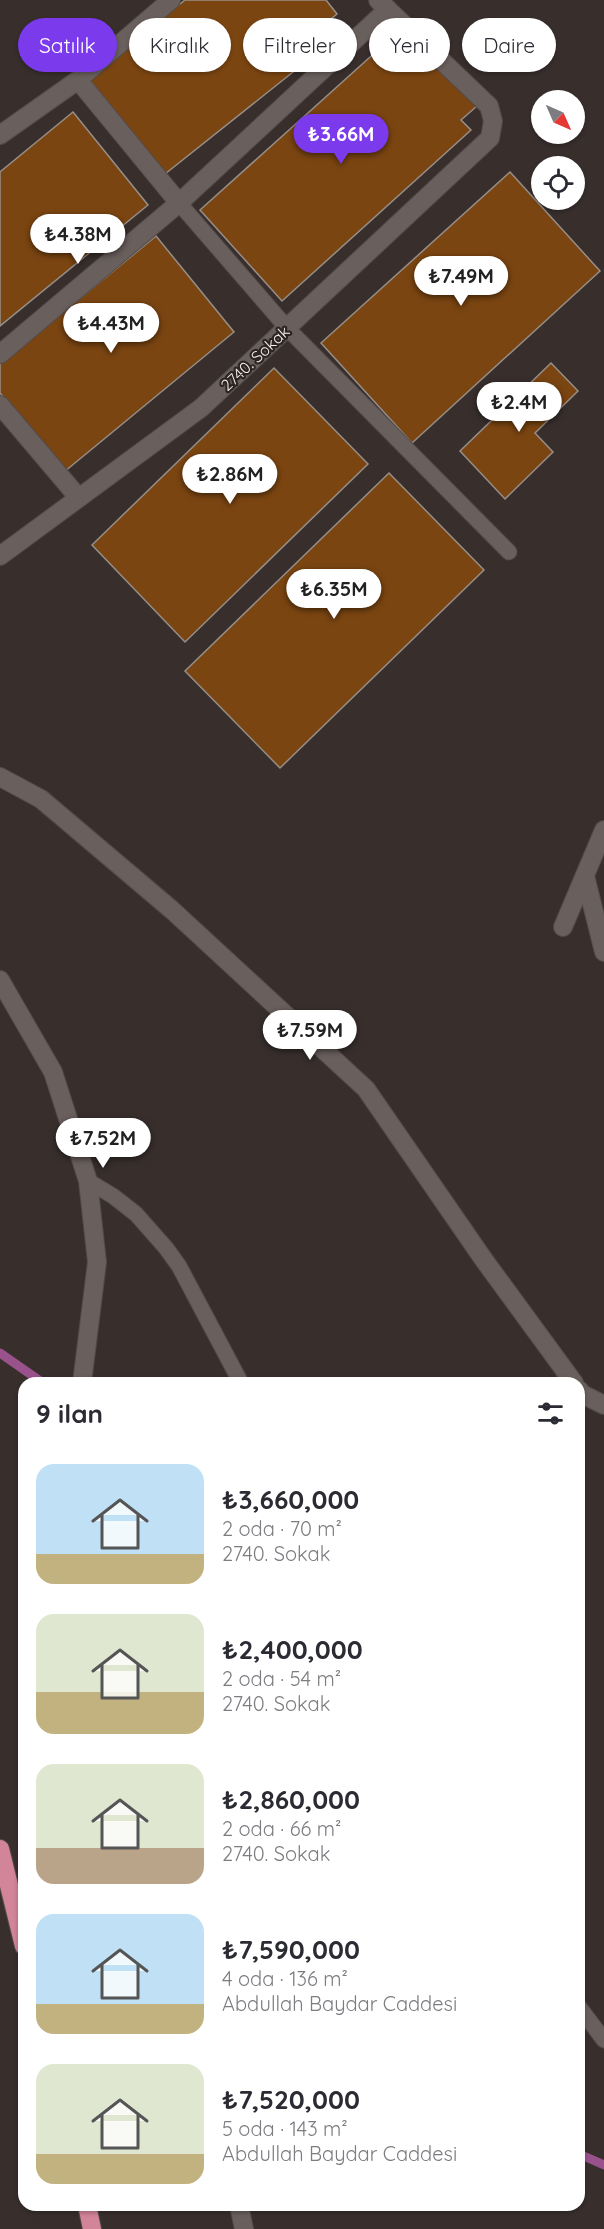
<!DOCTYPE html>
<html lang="tr">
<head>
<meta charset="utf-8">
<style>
	:root { --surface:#fff; --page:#f2f2f3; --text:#2b2b33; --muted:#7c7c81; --accent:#7c3aed }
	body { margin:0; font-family:Quicksand,sans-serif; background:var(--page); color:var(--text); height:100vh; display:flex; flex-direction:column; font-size:22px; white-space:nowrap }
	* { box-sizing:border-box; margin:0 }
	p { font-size:20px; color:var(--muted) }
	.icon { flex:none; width:33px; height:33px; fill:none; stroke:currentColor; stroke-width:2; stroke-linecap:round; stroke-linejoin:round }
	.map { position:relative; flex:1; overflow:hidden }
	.sheet { position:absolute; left:18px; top:1377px; width:567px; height:834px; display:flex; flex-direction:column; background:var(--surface); border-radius:18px; box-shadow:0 2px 4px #0004 }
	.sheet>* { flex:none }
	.guide { position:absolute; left:18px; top:18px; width:568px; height:54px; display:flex; gap:12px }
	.needle { width:39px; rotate:135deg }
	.controls { position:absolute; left:531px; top:90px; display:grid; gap:12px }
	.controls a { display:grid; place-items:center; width:54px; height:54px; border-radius:50%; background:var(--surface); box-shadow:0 2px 4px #0004; font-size:30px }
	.price { position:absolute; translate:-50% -51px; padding:0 14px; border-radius:21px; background:#fff; color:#222; font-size:20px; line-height:39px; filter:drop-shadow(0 2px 3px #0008) }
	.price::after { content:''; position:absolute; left:50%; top:36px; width:18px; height:14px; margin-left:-9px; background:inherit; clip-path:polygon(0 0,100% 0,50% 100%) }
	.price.current { background:var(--accent); color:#fff }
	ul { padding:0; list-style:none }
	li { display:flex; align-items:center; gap:18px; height:150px; padding:0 18px }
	li span { display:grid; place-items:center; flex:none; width:168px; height:120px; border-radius:18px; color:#555 }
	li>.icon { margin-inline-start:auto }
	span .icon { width:72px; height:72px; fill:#fffc; stroke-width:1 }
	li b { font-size:26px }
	h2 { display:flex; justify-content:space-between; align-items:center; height:72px; padding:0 18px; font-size:26px }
	.chip { padding:0 21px; border-radius:27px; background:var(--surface); box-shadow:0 2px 4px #0004; font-size:21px; line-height:54px }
	.chip.current { background:var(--accent); color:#fff }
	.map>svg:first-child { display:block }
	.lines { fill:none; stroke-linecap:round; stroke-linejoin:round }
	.stream { stroke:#99528c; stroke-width:9 }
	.building { fill:#7b4511; stroke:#968e88; stroke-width:1.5 }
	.service-casing { stroke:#524b4a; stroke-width:17 }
	.minor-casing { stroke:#524b4a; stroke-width:20 }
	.tertiary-casing { stroke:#524b4a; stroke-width:20 }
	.motorway-casing { stroke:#524b4a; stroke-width:20 }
	.service { stroke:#695f5d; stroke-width:15 }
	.minor { stroke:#695f5d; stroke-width:18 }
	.tertiary { stroke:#695f5d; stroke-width:18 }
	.motorway { stroke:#d28499; stroke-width:18 }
	.labels { text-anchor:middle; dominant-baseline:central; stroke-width:4.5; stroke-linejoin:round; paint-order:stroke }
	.street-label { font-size:16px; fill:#f5efee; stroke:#2d2523 }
</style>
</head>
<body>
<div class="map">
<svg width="604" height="2229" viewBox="0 0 604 2229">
	<rect width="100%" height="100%" fill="#382f2d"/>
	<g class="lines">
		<path class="stream" d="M0 1353 43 1383
			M579 2154 604 2165"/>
	</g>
	<path class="building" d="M185 0H326L337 14 326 23 337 37 165 174 88 78Z
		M413 35 477 106 461 120 471 130 282 301 200 210 389 40 398 50Z
		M73 112 148 205 0 326V172Z
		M510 172 600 271 412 443 321 343Z
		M156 236 234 332 64 472 0 393V364Z
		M551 363 578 391 535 433 553 452 505 499 460 451Z
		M274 368 368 464 185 642 92 545Z
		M389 473 484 570 280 768 185 671Z"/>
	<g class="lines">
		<defs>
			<path id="service" d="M179 203 287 328 509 552
				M88 1181 113 1196 136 1214 166 1248 179 1266 241 1383
				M579 2007 604 2040"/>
			<path id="minor" d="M78 80 179 203
				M0 135 78 80 171 0
				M0 354 179 203 388 9
				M0 405 78 497
				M0 556 201 408 490 138 493 121 489 106 378 0
				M0 777 41 799 172 910 366 1089 484 1260 574 1383
				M585 876 604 952
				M563 927 604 830
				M579 1390 582 1394 604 1405"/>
			<path id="tertiary" d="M0 980 53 1072 88 1181 97 1262 82 1383
				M239 2205 244 2229"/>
			<path id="motorway" d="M0 1849 24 1946
				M87 2205 92 2229"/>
		</defs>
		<use href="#service" class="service-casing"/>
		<use href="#minor" class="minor-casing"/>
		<use href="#tertiary" class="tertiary-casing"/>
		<use href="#motorway" class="motorway-casing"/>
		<use href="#service" class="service"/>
		<use href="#minor" class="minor"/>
		<use href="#tertiary" class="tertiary"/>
		<use href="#motorway" class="motorway"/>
	</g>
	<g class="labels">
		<g class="street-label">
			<text transform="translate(255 358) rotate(-43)">2740. Sokak</text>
		</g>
	</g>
</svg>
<div class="controls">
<a><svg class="needle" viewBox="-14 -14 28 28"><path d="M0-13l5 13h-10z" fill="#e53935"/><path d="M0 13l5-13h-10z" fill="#7c7c81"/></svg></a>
<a><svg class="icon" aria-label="locate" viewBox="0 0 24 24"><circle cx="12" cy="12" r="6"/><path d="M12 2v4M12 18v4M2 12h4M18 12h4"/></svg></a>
</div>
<b class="price current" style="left:341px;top:165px">₺3.66M</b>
<b class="price" style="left:78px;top:265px">₺4.38M</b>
<b class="price" style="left:461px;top:307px">₺7.49M</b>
<b class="price" style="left:111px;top:354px">₺4.43M</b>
<b class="price" style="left:519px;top:433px">₺2.4M</b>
<b class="price" style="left:230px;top:505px">₺2.86M</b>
<b class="price" style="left:334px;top:620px">₺6.35M</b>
<b class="price" style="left:310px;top:1061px">₺7.59M</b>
<b class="price" style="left:103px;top:1169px">₺7.52M</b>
<div class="guide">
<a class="chip current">Satılık</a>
<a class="chip">Kiralık</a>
<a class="chip">Filtreler</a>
<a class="chip">Yeni</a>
<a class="chip">Daire</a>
</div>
<section class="sheet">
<h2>9 ilan<svg class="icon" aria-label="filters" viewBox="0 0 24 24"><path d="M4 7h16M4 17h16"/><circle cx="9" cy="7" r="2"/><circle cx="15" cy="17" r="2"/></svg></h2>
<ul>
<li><span style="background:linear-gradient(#bfe0f5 75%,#c2b280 0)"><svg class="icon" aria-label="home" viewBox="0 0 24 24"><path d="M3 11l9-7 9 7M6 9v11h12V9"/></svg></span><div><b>₺3,660,000</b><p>2 oda · 70 m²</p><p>2740. Sokak</p></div></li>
<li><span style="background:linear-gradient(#dfe7d0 65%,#c2b280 0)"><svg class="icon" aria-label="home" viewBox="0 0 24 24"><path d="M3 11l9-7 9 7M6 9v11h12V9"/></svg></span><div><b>₺2,400,000</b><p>2 oda · 54 m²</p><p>2740. Sokak</p></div></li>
<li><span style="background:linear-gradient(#dfe7d0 70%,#b9a48a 0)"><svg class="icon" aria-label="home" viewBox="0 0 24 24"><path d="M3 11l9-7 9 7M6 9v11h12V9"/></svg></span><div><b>₺2,860,000</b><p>2 oda · 66 m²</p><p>2740. Sokak</p></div></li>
<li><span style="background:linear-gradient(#bfe0f5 75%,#c2b280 0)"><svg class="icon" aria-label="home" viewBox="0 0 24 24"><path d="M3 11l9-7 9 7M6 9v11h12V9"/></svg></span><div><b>₺7,590,000</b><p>4 oda · 136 m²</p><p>Abdullah Baydar Caddesi</p></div></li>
<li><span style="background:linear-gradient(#dfe7d0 75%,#c2b280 0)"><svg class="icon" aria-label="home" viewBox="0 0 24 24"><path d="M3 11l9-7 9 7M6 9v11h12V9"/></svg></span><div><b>₺7,520,000</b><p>5 oda · 143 m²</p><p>Abdullah Baydar Caddesi</p></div></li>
</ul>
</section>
</div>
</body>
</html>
